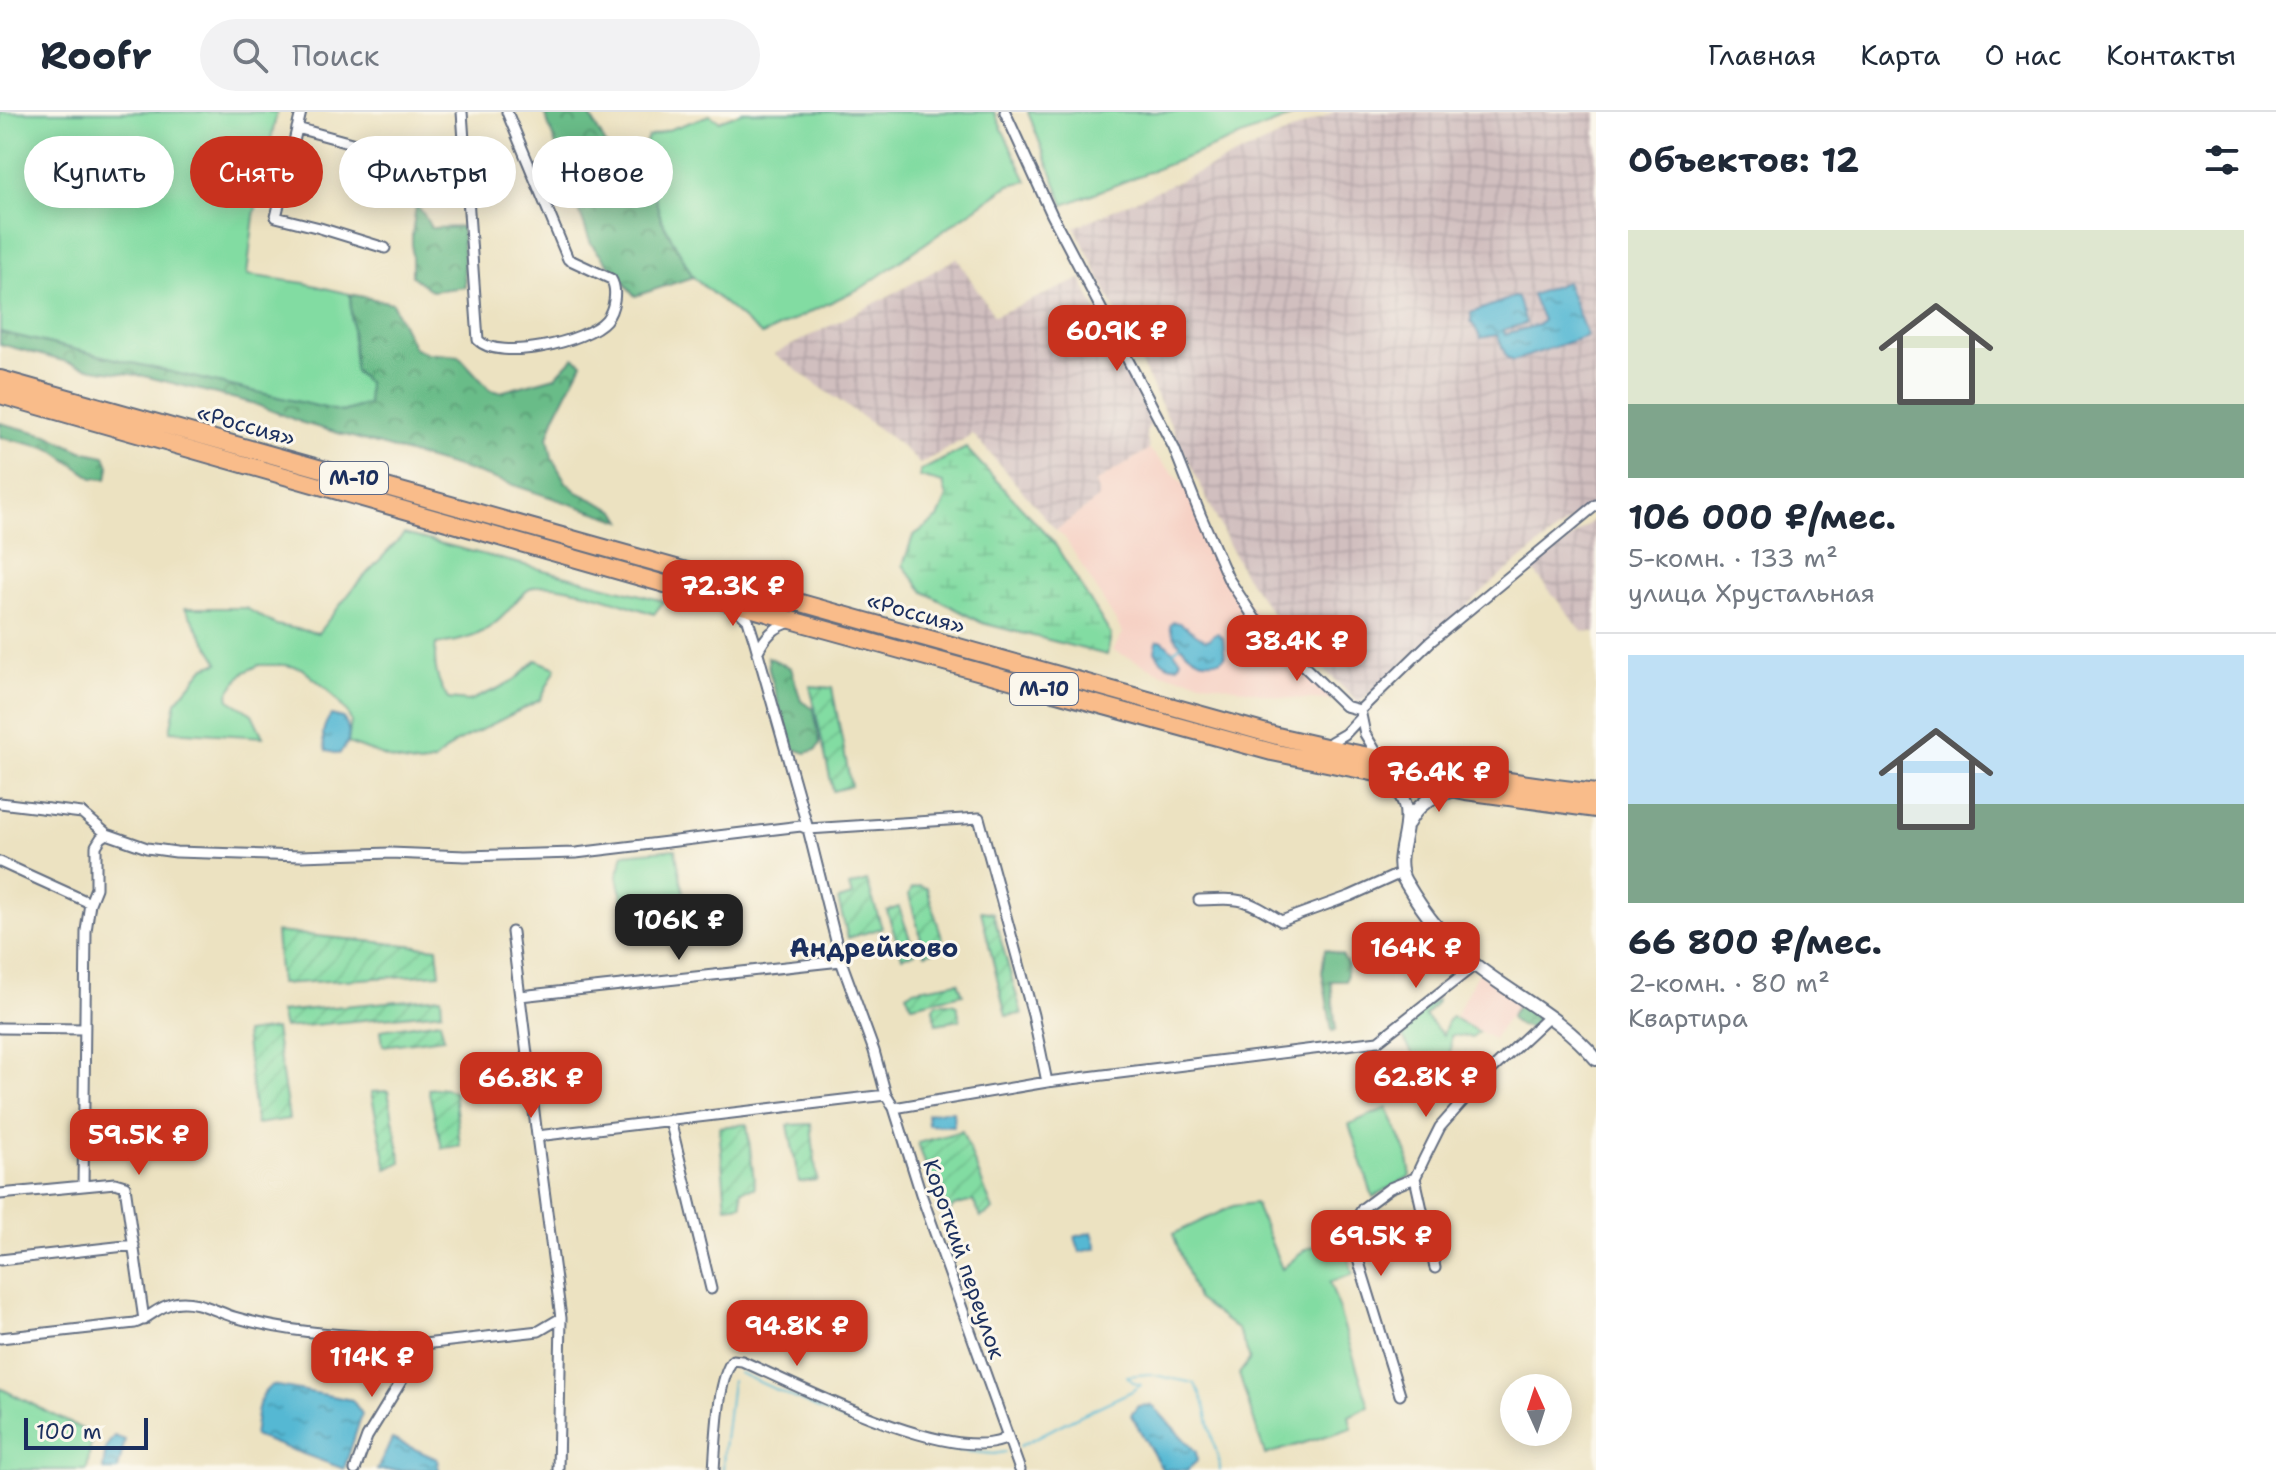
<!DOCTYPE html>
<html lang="ru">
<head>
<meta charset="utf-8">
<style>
	:root { --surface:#fff; --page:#f2f2f3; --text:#1f2937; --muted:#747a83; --line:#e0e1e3; --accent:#c8321e }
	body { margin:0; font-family:"Shantell Sans",sans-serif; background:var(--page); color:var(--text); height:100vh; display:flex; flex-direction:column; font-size:30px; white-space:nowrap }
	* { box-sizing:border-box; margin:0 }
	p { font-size:26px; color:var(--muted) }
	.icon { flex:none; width:44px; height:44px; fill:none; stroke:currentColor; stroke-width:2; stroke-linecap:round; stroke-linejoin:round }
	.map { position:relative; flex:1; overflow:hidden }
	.details { display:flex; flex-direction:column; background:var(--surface); width:680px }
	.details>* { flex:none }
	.guide { position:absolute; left:24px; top:24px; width:760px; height:72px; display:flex; gap:16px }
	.needle { width:52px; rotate:357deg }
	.fabs { position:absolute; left:1500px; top:1262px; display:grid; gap:16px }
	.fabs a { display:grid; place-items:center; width:72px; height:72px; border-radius:50%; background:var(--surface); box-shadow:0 4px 20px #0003; font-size:40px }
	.scale { position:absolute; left:24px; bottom:20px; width:124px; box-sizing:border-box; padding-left:8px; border:4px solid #1b2f5e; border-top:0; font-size:22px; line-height:28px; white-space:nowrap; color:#1b2f5e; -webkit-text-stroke:6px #fbf7ec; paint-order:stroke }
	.price { position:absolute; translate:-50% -68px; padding:0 18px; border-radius:16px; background:var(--accent); color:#fff; font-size:26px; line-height:52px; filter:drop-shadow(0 2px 4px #0008) }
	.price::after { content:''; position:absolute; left:50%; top:48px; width:24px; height:18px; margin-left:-12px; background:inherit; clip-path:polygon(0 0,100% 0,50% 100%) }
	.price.active { background:#222; color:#fff }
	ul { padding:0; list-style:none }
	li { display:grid; align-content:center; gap:16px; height:424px; padding:0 32px }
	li+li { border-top:2px solid var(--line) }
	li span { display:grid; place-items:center; height:248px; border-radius:0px; color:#555 }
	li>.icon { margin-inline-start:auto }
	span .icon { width:144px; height:144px; fill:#fffc; stroke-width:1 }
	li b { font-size:34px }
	h2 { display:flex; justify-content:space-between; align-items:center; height:96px; padding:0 32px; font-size:34px }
	.chip { padding:0 28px; border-radius:36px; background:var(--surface); box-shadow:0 4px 20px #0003; font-size:28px; line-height:72px }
	.chip.active { background:var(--accent); color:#fff }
	header { display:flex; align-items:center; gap:48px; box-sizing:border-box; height:112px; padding:0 40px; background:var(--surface); border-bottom:2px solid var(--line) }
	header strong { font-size:38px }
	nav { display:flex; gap:44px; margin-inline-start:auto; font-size:28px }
	.search { width:560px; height:72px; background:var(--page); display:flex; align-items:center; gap:20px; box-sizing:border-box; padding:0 28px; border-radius:44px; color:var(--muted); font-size:30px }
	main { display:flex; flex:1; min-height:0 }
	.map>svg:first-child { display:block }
	.built { fill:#f6d1c5 }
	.industrial { fill:url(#industrial-grid) }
	.green { fill:#82dca2; stroke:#4e8680; stroke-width:2 }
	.forest { fill:url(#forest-crowns); stroke:#427673; stroke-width:2 }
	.wetland { fill:url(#wetland-marsh); stroke:#4e8680; stroke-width:2 }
	.garden { fill:url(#garden-furrows); stroke:#4e8680; stroke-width:2 }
	.water { fill:url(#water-ripples); stroke:#387498; stroke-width:2 }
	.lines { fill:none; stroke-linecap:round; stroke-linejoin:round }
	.stream { stroke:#54b8d3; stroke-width:2 }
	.minor-casing { stroke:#646e81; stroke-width:13 }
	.tertiary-casing { stroke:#646e81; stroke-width:16 }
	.trunk-casing { stroke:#646e81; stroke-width:20 }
	.minor { stroke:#fff; stroke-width:9 }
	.tertiary { stroke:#fff; stroke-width:12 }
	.trunk { stroke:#f9bc8a; stroke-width:16 }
	.labels { text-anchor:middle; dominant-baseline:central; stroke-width:6; stroke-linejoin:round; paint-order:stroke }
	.shield { fill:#fbf7ec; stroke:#5e6b89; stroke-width:2 }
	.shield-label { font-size:20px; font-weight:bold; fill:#1b2f5e }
	.street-label { font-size:22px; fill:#1b2f5e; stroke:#fbf7ec }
	.quarter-label { font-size:26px; font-weight:bold; fill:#1b2f5e; stroke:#fbf7ec }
</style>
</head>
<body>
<header>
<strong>Roofr</strong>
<div class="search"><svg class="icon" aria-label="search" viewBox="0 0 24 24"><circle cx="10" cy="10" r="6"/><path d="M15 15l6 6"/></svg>Поиск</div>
<nav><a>Главная</a><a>Карта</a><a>О нас</a><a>Контакты</a></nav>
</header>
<main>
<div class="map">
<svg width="1596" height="1358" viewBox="0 0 1596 1358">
	<defs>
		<pattern id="industrial-grid" width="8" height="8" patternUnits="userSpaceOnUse" patternTransform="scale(2)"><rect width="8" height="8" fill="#d1bfbf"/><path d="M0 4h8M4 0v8" fill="none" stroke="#b3a4a7"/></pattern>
		<pattern id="forest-crowns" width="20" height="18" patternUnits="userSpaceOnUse" patternTransform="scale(2)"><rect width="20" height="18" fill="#69bc88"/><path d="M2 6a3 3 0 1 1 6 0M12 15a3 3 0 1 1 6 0" fill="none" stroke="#569972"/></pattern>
		<pattern id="wetland-marsh" width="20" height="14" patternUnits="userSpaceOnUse" patternTransform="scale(2)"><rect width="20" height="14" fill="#82dca2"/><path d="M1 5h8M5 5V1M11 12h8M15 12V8" fill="none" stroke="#70bd8e"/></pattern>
		<pattern id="garden-furrows" width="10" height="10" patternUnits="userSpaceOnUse" patternTransform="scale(2)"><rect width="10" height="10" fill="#82dca2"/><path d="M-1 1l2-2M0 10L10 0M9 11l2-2" fill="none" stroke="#70bd8e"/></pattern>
		<pattern id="water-ripples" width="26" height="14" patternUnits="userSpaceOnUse" patternTransform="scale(2)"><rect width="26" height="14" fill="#54b8d3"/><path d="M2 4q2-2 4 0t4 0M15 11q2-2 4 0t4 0" fill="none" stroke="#4596ae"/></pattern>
	</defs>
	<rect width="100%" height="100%" fill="#fbf7ec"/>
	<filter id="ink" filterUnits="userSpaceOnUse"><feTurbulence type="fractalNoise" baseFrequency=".0125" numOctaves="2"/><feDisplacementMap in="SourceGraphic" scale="16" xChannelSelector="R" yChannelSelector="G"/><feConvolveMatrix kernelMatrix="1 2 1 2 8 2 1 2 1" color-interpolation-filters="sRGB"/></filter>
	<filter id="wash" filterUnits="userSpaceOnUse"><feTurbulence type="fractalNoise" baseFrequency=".006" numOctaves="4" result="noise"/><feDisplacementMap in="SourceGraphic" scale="32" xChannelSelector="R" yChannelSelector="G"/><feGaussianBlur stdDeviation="1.8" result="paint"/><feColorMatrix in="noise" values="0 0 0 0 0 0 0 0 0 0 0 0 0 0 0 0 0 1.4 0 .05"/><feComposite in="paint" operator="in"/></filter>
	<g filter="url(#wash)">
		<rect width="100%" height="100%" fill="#ece2c1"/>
		<path class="built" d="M1149 337 1188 376 1228 466 1257 503 1338 585 1327 588 1285 586 1161 561 1113 538 1123 521 1065 426 1056 418 1099 386 1096 370Z
			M1478 860 1520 890 1493 927 1455 905Z"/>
		<path class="industrial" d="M1334 0H1596V388L1495 468 1359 591 1286 521 1242 459 1075 115Z
			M957 146 994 204 1081 167 1151 311 1146 320 1149 337 1096 370 1099 386 1056 418 973 322 920 352 897 330 774 242 893 182Z
			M1596 406V520L1582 519 1533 458Z"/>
		<path class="green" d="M0 0H277L254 104 247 163 304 171 350 182 355 259 368 272V292L342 300 0 220Z
			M743 0H994L1027 69 1009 73 863 175 762 223 693 165 661 107 642 40 648 25 710 3 719 9Z
			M1028 0H1303L1064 93Z
			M404 422 664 489 654 502C630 494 556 467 534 475 523 479 514 492 507 500 486 523 466 529 436 532 433 554 437 569 448 587L469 589 497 577 516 567 536 548 556 556 540 588 455 631 434 649 420 653 394 648 348 631 351 609 347 600 327 577 301 556 284 553H259L243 561 228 581 229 588 252 602 263 625 170 619 176 590 205 555 219 551 185 496H246L276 513 318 521 357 472Z
			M675 737 687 798 628 811 617 764 624 742Z
			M1437 887V890L1425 904 1443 923 1448 908 1452 905 1478 920 1472 925 1451 923 1450 951 1459 962 1453 970 1441 961 1423 955 1412 941 1400 920 1402 914Z
			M1387 996 1407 1041 1411 1064 1373 1085 1349 1012Z
			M1255 1091 1282 1157 1306 1137 1342 1125 1353 1162 1330 1170 1369 1294 1349 1304 1352 1316 1265 1343 1239 1262 1250 1247 1238 1218 1197 1187 1173 1122 1233 1094Z
			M0 1276 92 1322 87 1358H0Z"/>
		<path class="forest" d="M544 0H588L610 40H642L661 107 693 165 635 184 591 132Z
			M416 94 423 101 431 116 462 115 465 175 432 179 412 164V123Z
			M350 182 392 191 414 236 427 241 459 244 490 278 500 280 555 265 574 245 582 251 555 304 548 325 552 346 566 370 577 380 616 399 622 409 468 358 303 311 252 291 144 264 93 257 0 232V220L342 300 368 292V272L355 259Z
			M0 311 47 323 81 339 105 344 109 354 107 367 93 366 51 337 0 325Z
			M768 545 791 556 801 589 814 597 820 631 816 638 806 641 791 636 769 558Z
			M1325 837 1342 843 1348 853 1346 869H1331L1336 918 1332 919 1322 860Z
			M1519 894H1526L1536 900 1537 911 1531 916 1520 914 1511 907 1512 901Z"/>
		<path class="wetland" d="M966 336 1053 429 1111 523 1107 543 982 511 924 480 903 453 913 424 938 406 947 385 943 371 920 365V359Z"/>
		<path class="garden" d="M810 574 832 576 851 674 833 679Z
			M867 769 882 816 848 826 838 788 852 784 849 774Z
			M919 774 927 776 945 836 925 842 909 783 912 776Z
			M899 795 915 841 902 845 887 799Z
			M981 799 993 801 1022 902 1006 904Z
			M276 820 437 836 440 862 280 872Z
			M958 870 963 882 912 893 906 882 913 878Z
			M441 885 442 900 284 916 280 900Z
			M937 891H951L957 893 960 908 936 912 933 897Z
			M440 909 444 926 383 934 381 918Z
			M275 917 289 1007 256 1012 245 921Z
			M441 976 454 979 460 1034 442 1036 428 977Z
			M388 979 401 1050 387 1057 371 980Z
			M747 1012 755 1076 741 1078 742 1093 726 1095 719 1015Z
			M811 1012 817 1068 799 1070 788 1013Z
			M962 1019 993 1098 981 1105 973 1089 954 1094 947 1102 940 1095 918 1031Z"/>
		<path class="water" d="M1566 170 1587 224 1513 249 1507 246 1497 223 1481 226 1471 209V201L1514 185 1518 186 1526 211 1503 218 1505 222 1538 213 1543 208 1532 183Z
			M1173 510 1180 511 1205 528 1210 527 1214 522 1218 521 1223 526 1225 545 1219 549C1213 549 1206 550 1200 548 1187 543 1173 527 1170 514Z
			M1157 529H1163L1181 547 1178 554C1167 555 1160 549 1155 539Z
			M331 603 343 606C352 619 350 631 339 642L326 639C321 625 322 615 331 603Z
			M944 999H953L954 1014 928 1013 927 1002Z
			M1092 1120 1097 1136 1080 1140 1075 1125Z
			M273 1273 352 1288 362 1302 344 1357 254 1324C257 1306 256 1282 273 1273Z
			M1152 1293 1196 1340 1197 1349 1187 1358 1162 1357 1131 1303 1138 1294Z
			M114 1324 125 1328 118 1358H103L106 1335Z
			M392 1327 437 1347 439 1358H377Z"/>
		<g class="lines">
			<path class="stream" d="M1174 539 1181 533
				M739 1261 852 1312
				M870 1318 930 1334
				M1020 1334 1066 1310 1132 1279 1141 1273 1134 1271 1127 1264 1149 1262 1194 1271C1207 1289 1208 1312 1214 1333 1217 1342 1220 1348 1220 1358
				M942 1337 994 1342 1005 1340
				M723 1358 724 1337 732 1269"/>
		</g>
	</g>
	<g filter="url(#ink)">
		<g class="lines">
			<defs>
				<path id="minor" d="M301 0 276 105 320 116 385 136
					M462 0 478 228C499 250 587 230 606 208 614 198 618 178 611 167L568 147 507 0
					M1005 0 1052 103 1174 336 1200 402 1228 466 1255 507 1345 594 1360 598
					M297 16 370 36
					M734 495 748 508 754 527 808 717 841 849 874 939 886 983 894 996 1047 970 1378 929 1475 853
					M757 541C765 525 774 514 792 510
					M1331 630 1345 622 1360 606
					M1376 640 1365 622 1360 598 1430 530 1596 393
					M0 691 82 701 107 722 147 736 176 740 301 744 390 741 465 744 576 741 801 714 808 717 979 706 1033 903 1047 970
					M0 750 90 791
					M1199 788C1242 786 1245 786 1281 809L1350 784 1401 761
					M512 820 537 1024
					M520 884 841 849
					M0 916 84 917
					M894 996 921 1082 1020 1358
					M670 1008 711 1177
					M83 1074 86 819 90 791 96 776V734L101 726 107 722
					M0 1082 115 1071 125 1074 144 1208
					M0 1148 134 1133
					M1435 1156 1415 1066 1424 1047 1440 1015 1463 989 1484 965 1549 904
					M0 1226 135 1211C149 1206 159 1194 174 1191 194 1186 215 1199 234 1205 292 1222 346 1223 406 1227L424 1232 539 1219 561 1206
					M1400 1283 1349 1118 1363 1096 1390 1076 1415 1066
					M355 1358 367 1325 424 1232
					M558 1358 561 1206 537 1024 886 983
					M714 1358C716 1332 717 1267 733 1248L742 1249C800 1275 945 1350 1003 1328L1006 1323"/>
				<path id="tertiary" d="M1380 664C1434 697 1386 737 1405 769 1423 800 1447 831 1475 853 1516 885 1563 907 1596 947
					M1408 711C1417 693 1432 683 1452 679"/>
				<path id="trunk" d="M0 267 1277 624C1382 649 1489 668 1596 681
					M0 283 802 511 1272 640 1466 679 1596 697"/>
			</defs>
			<use href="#minor" class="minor-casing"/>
			<use href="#tertiary" class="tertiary-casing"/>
			<use href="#trunk" class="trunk-casing"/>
			<use href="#minor" class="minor"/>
			<use href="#tertiary" class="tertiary"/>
			<use href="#trunk" class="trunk"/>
		</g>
	</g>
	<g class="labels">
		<g class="shield">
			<rect x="320" y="350" width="68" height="32" rx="6"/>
			<rect x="1010" y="561" width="68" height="32" rx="6"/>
		</g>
		<g class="shield-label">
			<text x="354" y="366">М-10</text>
			<text x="1044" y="577">М-10</text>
		</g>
		<g class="street-label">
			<text transform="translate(246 313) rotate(16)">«Россия»</text>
			<text transform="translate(916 501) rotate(16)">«Россия»</text>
			<text transform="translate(964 1147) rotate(71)">Короткий переулок</text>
		</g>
		<g class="quarter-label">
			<text x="874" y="835">Андрейково</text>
		</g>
	</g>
</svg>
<div class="fabs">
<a><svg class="needle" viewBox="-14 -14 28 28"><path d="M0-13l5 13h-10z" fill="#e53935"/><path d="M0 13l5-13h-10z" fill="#747a83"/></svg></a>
</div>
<div class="scale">100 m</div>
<b class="price" style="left:1117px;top:261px">60.9K ₽</b>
<b class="price" style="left:733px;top:516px">72.3K ₽</b>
<b class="price" style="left:1297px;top:571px">38.4K ₽</b>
<b class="price" style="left:1439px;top:702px">76.4K ₽</b>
<b class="price active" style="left:679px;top:850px">106K ₽</b>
<b class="price" style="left:1416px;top:878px">164K ₽</b>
<b class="price" style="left:1426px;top:1007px">62.8K ₽</b>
<b class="price" style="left:531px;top:1008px">66.8K ₽</b>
<b class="price" style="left:139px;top:1065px">59.5K ₽</b>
<b class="price" style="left:1381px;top:1166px">69.5K ₽</b>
<b class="price" style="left:797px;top:1256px">94.8K ₽</b>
<b class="price" style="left:372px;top:1287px">114K ₽</b>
<div class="guide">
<a class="chip">Купить</a>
<a class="chip active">Снять</a>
<a class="chip">Фильтры</a>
<a class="chip">Новое</a>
</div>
</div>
<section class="details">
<h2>Объектов: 12<svg class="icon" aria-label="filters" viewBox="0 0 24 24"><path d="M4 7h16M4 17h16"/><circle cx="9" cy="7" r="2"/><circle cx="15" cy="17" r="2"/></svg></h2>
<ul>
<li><span style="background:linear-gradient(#dfe7d0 70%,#7fa58c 0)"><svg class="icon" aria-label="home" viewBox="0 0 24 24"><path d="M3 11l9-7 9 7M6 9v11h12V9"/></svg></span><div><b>106 000 ₽/мес.</b><p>5-комн. · 133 m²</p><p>улица Хрустальная</p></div></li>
<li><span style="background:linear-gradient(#bfe0f5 60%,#7fa58c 0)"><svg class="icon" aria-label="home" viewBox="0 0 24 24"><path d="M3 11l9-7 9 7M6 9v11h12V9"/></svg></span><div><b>66 800 ₽/мес.</b><p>2-комн. · 80 m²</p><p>Квартира</p></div></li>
</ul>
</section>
</main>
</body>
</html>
